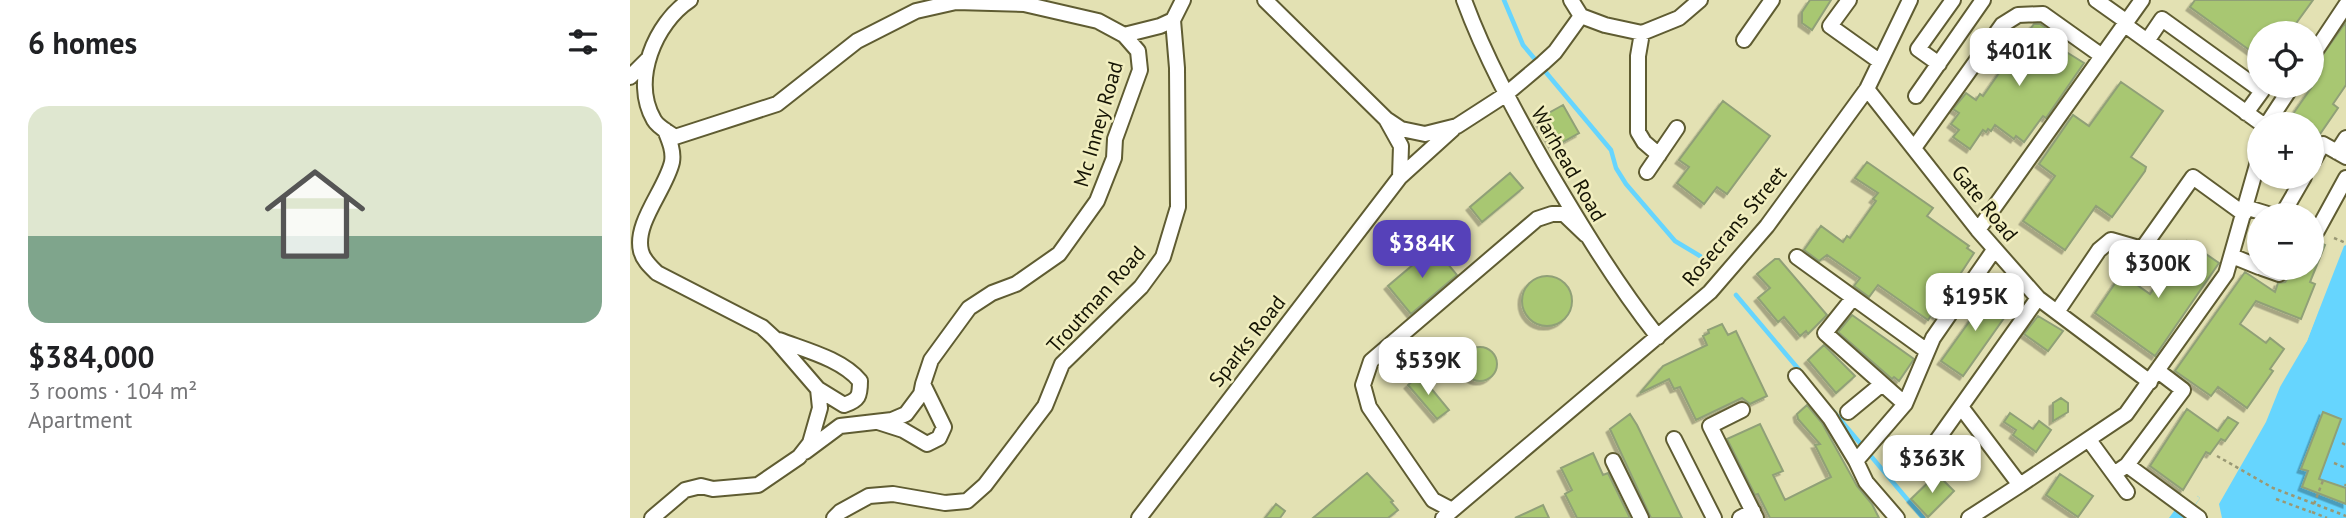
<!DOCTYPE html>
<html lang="en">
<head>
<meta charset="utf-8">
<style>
	:root { --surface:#fff; --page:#f2f2f2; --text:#202124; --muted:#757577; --line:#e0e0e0; --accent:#5641b9 }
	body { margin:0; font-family:"PT Sans",sans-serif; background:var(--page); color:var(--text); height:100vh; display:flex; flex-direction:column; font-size:26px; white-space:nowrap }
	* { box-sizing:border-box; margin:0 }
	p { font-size:23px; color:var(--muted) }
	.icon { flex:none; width:38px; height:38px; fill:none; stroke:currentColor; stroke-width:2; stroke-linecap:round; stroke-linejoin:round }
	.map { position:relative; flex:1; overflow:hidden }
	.panel { display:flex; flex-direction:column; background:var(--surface); width:630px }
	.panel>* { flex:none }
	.tools { position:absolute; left:1617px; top:21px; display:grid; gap:14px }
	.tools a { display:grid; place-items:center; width:77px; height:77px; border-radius:50%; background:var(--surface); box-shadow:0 2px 5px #0004; font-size:35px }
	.price { position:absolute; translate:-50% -60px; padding:0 16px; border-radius:14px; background:#fff; color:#222; font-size:23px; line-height:46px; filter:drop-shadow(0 2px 4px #0008) }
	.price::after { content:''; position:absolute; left:50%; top:42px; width:21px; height:16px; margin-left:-10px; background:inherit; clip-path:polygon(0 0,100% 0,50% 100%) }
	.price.selected { background:var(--accent); color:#fff }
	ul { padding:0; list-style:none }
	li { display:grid; align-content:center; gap:14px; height:371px; padding:0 28px }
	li+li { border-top:2px solid var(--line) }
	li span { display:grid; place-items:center; height:217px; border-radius:21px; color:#555 }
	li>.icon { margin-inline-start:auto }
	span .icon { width:126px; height:126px; fill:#fffc; stroke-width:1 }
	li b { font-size:30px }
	h2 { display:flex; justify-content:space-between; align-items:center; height:84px; padding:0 28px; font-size:30px }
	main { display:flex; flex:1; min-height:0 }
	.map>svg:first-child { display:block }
	.water { fill:#66d5fe }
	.pier { fill:#e3e1b3 }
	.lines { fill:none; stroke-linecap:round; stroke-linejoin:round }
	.stream { stroke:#66d5fe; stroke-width:4.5 }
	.building { fill:#a8c772; stroke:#90a077; stroke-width:2; filter:url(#shadow) }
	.minor-casing { stroke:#5f5c32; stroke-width:18 }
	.path { stroke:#999874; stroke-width:2.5; stroke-dasharray:3.5 3.5; stroke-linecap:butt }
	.minor { stroke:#fff; stroke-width:14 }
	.labels { text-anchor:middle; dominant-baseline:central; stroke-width:5; stroke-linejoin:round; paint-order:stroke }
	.street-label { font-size:21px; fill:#151404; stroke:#f1eebf }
</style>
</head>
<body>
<main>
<section class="panel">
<h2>6 homes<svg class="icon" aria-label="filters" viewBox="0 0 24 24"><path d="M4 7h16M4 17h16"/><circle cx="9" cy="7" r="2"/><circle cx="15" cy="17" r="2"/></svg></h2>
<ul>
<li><span style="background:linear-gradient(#dfe7d0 60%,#7fa58c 0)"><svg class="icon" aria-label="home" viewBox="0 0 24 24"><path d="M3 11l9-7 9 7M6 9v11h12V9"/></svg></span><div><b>$384,000</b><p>3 rooms · 104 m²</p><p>Apartment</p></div></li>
</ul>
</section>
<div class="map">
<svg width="1716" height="518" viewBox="0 0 1716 518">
	<defs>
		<filter id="shadow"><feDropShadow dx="-3.5" dy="3.5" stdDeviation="0" flood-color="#0004"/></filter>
	</defs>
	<rect width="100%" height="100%" fill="#e3e1b3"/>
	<path class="water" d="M1716 242V518H1539L1553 499 1564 506 1570 498 1567 496 1677 341 1712 246Z"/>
	<path class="pier" d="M1716 238V245L1714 246 1677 341 1650 387 1636 422 1589 504 1592 518H1577L1564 507 1570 498 1565 494 1674 339 1709 244Z"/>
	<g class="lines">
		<path class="stream" d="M874 0 893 45 981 150 986 168 996 184 1045 241 1070 256
			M1106 295 1171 372
			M1203 411 1293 518"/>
	</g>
	<path class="building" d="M1180 0H1201L1182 30 1172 23V12Z
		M1565 0H1683L1659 33H1629V57L1560 7Z
		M1716 22V85L1703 104 1708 108 1690 134 1682 128V124H1677L1663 114 1688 78 1682 74V70Z
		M1404 24H1410L1422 32 1417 40 1454 63 1416 118 1413 116 1394 142 1386 136 1384 139 1365 125 1361 131 1358 129 1356 132 1353 130 1340 149 1323 137 1329 130 1321 124 1329 113 1323 109 1336 93 1346 100 1350 94 1353 96 1378 60 1376 58 1380 52 1370 45 1379 32 1383 29 1394 37Z
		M1491 82 1533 111 1501 157 1516 167 1515 171 1482 217 1466 206 1435 250 1393 221 1425 176 1409 164 1443 115 1459 126Z
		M1093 101 1140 136 1097 194 1087 187 1074 204 1047 183 1059 167 1049 160Z
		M933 105 949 133 924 147 908 119Z
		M1237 162 1303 208 1297 216 1339 246 1337 248 1344 253 1325 282 1327 283 1324 290 1307 316 1303 313 1298 320 1248 285 1239 297 1224 286 1230 278 1197 255 1189 261 1174 250 1191 226 1213 242 1217 236 1220 238 1246 201 1243 199 1248 193 1225 178Z
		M880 173 893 188 852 222 840 207Z
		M1682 239 1695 245 1680 282 1685 284 1671 319 1626 301 1610 324 1636 343 1640 338 1654 349 1640 369 1643 371 1617 408 1588 387 1581 396 1545 371 1615 272 1645 292 1648 283 1655 282 1658 278 1659 268H1682Z
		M1557 241 1589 263 1525 356 1465 313 1490 276 1499 282 1500 280 1520 294Z
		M804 247 827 275 781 314 758 286Z
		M1145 259H1149L1197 315 1178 334 1176 331 1170 336 1154 317 1148 322 1128 298 1140 288 1127 274Z
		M892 301a25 25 0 1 1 50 0a25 25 0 1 1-50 0Z
		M1350 291 1379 311 1333 376 1311 361 1344 315 1336 309Z
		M1222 315 1284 359 1269 381 1264 377 1262 379 1208 332Z
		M1408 316 1433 331 1418 351 1394 334Z
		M1092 324 1098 335 1106 331 1137 396 1120 404 1112 398 1066 420 1050 387 1044 389 1039 379 1010 393 1033 366 1077 345 1073 336 1079 333 1078 330Z
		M1194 345 1225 376 1206 393 1178 360Z
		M833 364a17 17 0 1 1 34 0a17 17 0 1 1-34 0Z
		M790 375 819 410 807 419 778 385Z
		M1431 398 1438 403V412L1423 421V403Z
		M1177 405 1192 423 1227 486 1242 504 1249 518H1140L1128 494 1125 495 1097 439 1130 424 1153 471 1143 475 1155 500 1201 477 1185 445 1190 444 1168 419 1167 414Z
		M1557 409 1588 431 1598 417 1608 423 1595 441 1591 439 1580 454 1576 452 1553 490 1520 466Z
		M1693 412 1711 419 1689 479 1716 488V504L1672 487 1678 471 1671 469Z
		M1380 413 1403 429 1409 421 1421 430 1406 452 1383 435 1386 430 1374 422Z
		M1000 414 1007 425 1052 518H1021L980 429Z
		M963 453 973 475 978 473 1000 518H947L935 494 942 490 931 468Z
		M737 473 763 501 761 502 768 510 758 518H683Z
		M1307 474 1324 491 1298 517 1281 499Z
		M1430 474 1463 496 1448 517 1416 495Z
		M646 504 655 511 650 518H635Z
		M913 505 919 518H885Z"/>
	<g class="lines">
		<defs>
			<path id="minor" d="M60 0C25 23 1 80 24 120 28 127 38 132 45 137L147 104 227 41 286 11 326 2 394 4 468 21 494 35 508 51 510 70 485 139 484 158 467 201 429 254 386 284 362 293 339 308 301 360 293 384 314 427 309 438 297 444 273 430 248 422
				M635 0 756 119 771 129 795 134 827 126 875 95 913 63 925 52 951 16
				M834 0C855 57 884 110 914 163 950 224 984 281 1028 337
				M941 0 951 16 975 25 1012 33 1049 18 1070 0
				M1219 0 1200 26 1249 61
				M1466 0 1497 22
				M1495 25 1632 124
				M1012 33 1008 56V132L1014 142 1029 155
				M494 35 530 26 543 20
				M1114 40 1142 0
				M1517 41 1532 19 1632 91 1616 113
				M1682 56 1716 5
				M1309 64 1288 49 1323 0
				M0 77 17 60
				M1237 89 1348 230 1408 298 1520 382
				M1286 96 1353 0
				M1637 124 1662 86
				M1284 148 1372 25 1388 15 1413 14 1472 56
				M1707 152 1716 138
				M1682 163 1693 144 1716 157
				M1017 172 1047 128
				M770 177 823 129
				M1615 207 1641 215
				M1652 215 1674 177
				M1682 229 1687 231 1716 178
				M1348 230 1512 0
				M1602 256 1629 267
				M1167 257 1297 351
				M1632 268 1649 274
				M1223 298 1195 333 1275 404
				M1427 312 1469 250 1481 240 1512 249 1563 177 1614 214
				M149 340C175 350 212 359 230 381 230 396 229 400 214 405L188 389
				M1166 376 1200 418 1226 461
				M1331 407 1390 485 1339 518
				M1112 410 1080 426 1126 518
				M1218 412 1252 384
				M1044 439 1084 518
				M1459 440 1497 492
				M175 452 210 426 262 420 276 414 291 394 293 384
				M983 461 1011 518
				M1497 465 1569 518
				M1288 467 1408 298
				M1484 474 1497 465 1553 390 1528 371
				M1390 485 1496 414 1596 274 1629 158
				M822 510 803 500 739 407 733 385 741 361 907 219 922 214H934L956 235
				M22 518 55 490 71 486 83 489 128 485 169 457 180 443 190 408 188 389 144 338 132 327 27 273C21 267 13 260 11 251 4 223 36 189 42 162 44 151 39 140 35 130
				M204 518 210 512 239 496 263 494 315 503 337 501 355 485 415 406 432 364 511 287 533 257 548 207 547 68 543 20 553 0
				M509 518 770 177 771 146 756 119
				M813 518 1080 292 1137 226 1237 89 1280 0
				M1110 518 1123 511
				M1267 518 1236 482 1226 461 1275 404 1303 338 1364 250"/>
		</defs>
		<use href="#minor" class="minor-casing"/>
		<path class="path" d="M1704 238 1716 243
			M1712 443 1716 445
			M1587 456 1643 488 1716 516
			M1704 463 1716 468
			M1715 486 1716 484
			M1646 499 1681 512
			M1684 504 1694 478
			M1682 512 1697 518"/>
		<use href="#minor" class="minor"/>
	</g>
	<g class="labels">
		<g class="street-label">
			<text transform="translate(468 124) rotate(-74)">Mc Inney Road</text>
			<text transform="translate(939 164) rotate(60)">Warhead Road</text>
			<text transform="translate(1355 203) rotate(51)">Gate Road</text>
			<text transform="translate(1104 226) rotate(-50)">Rosecrans Street</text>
			<text transform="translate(466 299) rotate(-48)">Troutman Road</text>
			<text transform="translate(617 341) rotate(-52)">Sparks Road</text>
		</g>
	</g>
</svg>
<div class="tools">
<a><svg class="icon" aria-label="locate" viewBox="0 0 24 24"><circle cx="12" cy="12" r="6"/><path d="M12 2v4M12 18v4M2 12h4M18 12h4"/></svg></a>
<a>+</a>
<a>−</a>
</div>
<b class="price" style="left:1389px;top:88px">$401K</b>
<b class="price selected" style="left:792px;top:280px">$384K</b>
<b class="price" style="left:1528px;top:300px">$300K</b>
<b class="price" style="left:1345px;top:333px">$195K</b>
<b class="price" style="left:798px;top:397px">$539K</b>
<b class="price" style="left:1302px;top:495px">$363K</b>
</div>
</main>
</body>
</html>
